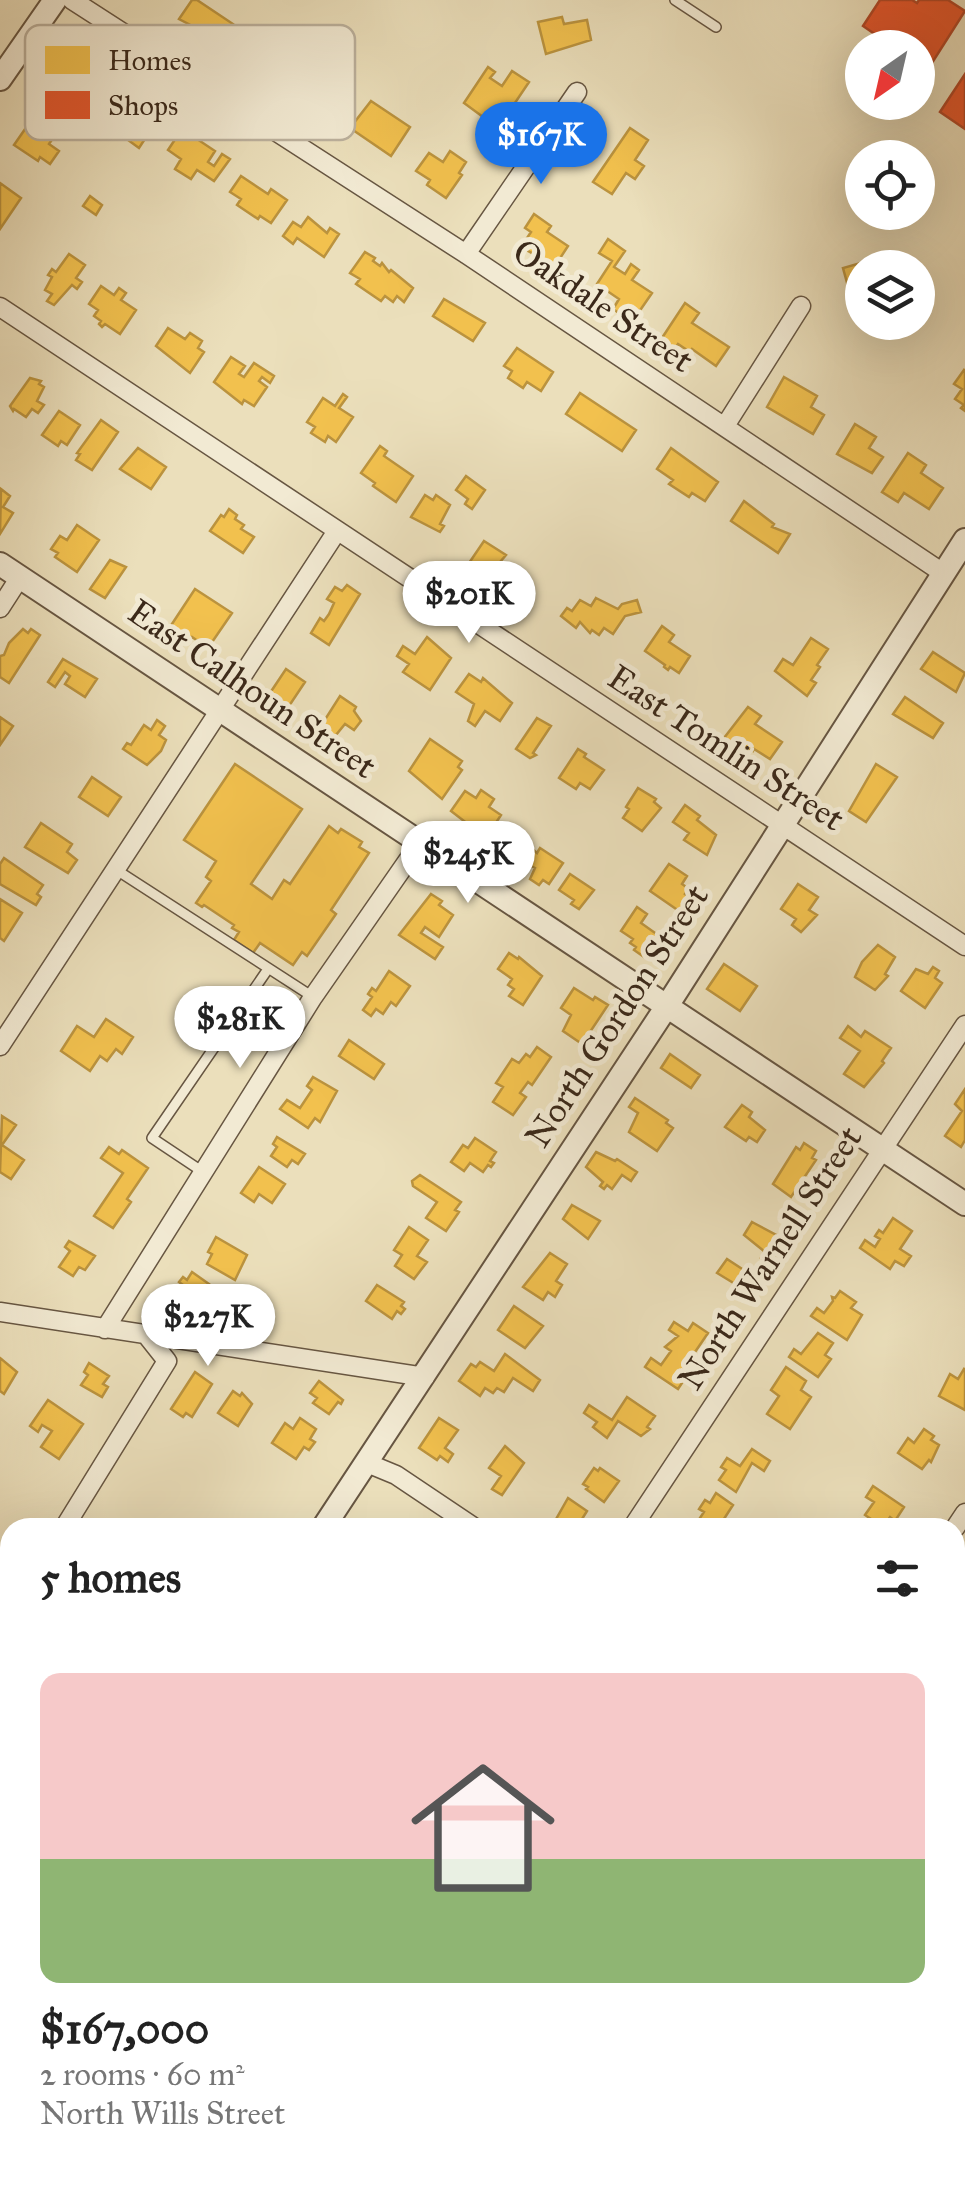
<!DOCTYPE html>
<html lang="en">
<head>
<meta charset="utf-8">
<style>
	:root { --surface:#fff; --page:#f2f2f2; --text:#222; --muted:#767676; --accent:#1a73e8 }
	body { margin:0; font-family:"IM FELL Great Primer",serif; background:var(--page); color:var(--text); height:100vh; display:flex; flex-direction:column; font-size:38px; white-space:nowrap }
	* { box-sizing:border-box; margin:0 }
	p { font-size:32px; color:var(--muted) }
	.icon { flex:none; width:55px; height:55px; fill:none; stroke:currentColor; stroke-width:2; stroke-linecap:round; stroke-linejoin:round }
	.map { position:relative; flex:1; overflow:hidden }
	.details { position:absolute; left:0px; top:1518px; width:965px; height:672px; display:flex; flex-direction:column; background:var(--surface); border-radius:30px 30px 0 0; box-shadow:0 10px 40px #0002 }
	.details>* { flex:none }
	.needle { width:65px; rotate:214deg }
	.tools { position:absolute; left:845px; top:30px; display:grid; gap:20px }
	.tools a { display:grid; place-items:center; width:90px; height:90px; border-radius:50%; background:var(--surface); box-shadow:0 10px 40px #0002; font-size:50px }
	.price { position:absolute; translate:-50% -85px; padding:0 22px; border-radius:35px; background:#fff; color:#222; font-size:32px; line-height:65px; filter:drop-shadow(0 2px 5px #0008) }
	.price::after { content:''; position:absolute; left:50%; top:60px; width:30px; height:22px; margin-left:-15px; background:inherit; clip-path:polygon(0 0,100% 0,50% 100%) }
	.price.current { background:var(--accent); color:#fff }
	ul { padding:0; list-style:none }
	li { display:grid; align-content:center; gap:20px; height:530px; padding:0 40px }
	li span { display:grid; place-items:center; height:310px; border-radius:20px; color:#555 }
	li>.icon { margin-inline-start:auto }
	span .icon { width:180px; height:180px; fill:#fffc; stroke-width:1 }
	li b { font-size:42px }
	h2 { display:flex; justify-content:space-between; align-items:center; height:120px; padding:0 40px; font-size:42px }
	.map>svg:first-child { display:block }
	.green { fill:#b3c393; stroke:#777656; stroke-width:2.5 }
	.homes { fill:#f2c14e; stroke:#bb933e; stroke-width:2.5 }
	.shops { fill:#e4572e; stroke:#b14928; stroke-width:2.5 }
	.lines { fill:none; stroke-linecap:round; stroke-linejoin:round }
	.service-casing { stroke:#675642; stroke-width:12 }
	.minor-casing { stroke:#675642; stroke-width:21 }
	.tertiary-casing { stroke:#675642; stroke-width:26 }
	.service { stroke:#f2ead3; stroke-width:9 }
	.minor { stroke:#f2ead3; stroke-width:18 }
	.tertiary { stroke:#f2ead3; stroke-width:22 }
	.labels { text-anchor:middle; dominant-baseline:central; stroke-width:10; stroke-linejoin:round; paint-order:stroke }
	.street-label { font-size:35px; fill:#3b291a; stroke:#f2ead3 }
	.key { fill:#f2ead3; stroke:#bbb09c; stroke-width:2.5 }
	.key-label { font-size:28px; fill:#3b291a }
</style>
</head>
<body>
<div class="map">
<svg width="965" height="2189" viewBox="0 0 965 2189">
	<rect width="100%" height="100%" fill="#ebdfbb"/>
	<filter id="stains"><feTurbulence type="fractalNoise" baseFrequency=".002" numOctaves="4"/><feColorMatrix values="0 0 0 0 .2 0 0 0 0 .09 0 0 0 0 .02 0 0 0 .5 -.17"/></filter>
	<radialGradient id="worn" r=".72"><stop offset=".6" stop-color="#630" stop-opacity="0"/><stop offset="1" stop-color="#630" stop-opacity=".3"/></radialGradient>
	<path class="green" d="M17 2180H152L168 2189H23Z"/>
	<path class="homes" d="M192 0H197L233 24 219 46 201 33 202 31 179 19Z
		M562 17 564 24 587 20 591 40 546 54 538 22Z
		M488 67 495 72 490 78 502 86 512 71 529 82 498 128 464 103Z
		M123 96 158 119 139 148 102 121 108 112 111 114Z
		M371 101 410 127 391 156 350 128Z
		M32 119 55 135 49 144 59 151 50 164 40 157 38 161 14 145Z
		M630 128 648 140 635 160 644 166 635 179 626 173 612 194 593 182Z
		M182 129 215 151 208 162 214 166 222 154 230 159 214 181 197 170 191 179 175 169 181 159 168 150Z
		M450 151 466 162 459 173 462 175 446 198 427 185 430 180 416 171 429 153 443 162Z
		M241 176 268 194 271 189 287 200 271 223 260 216 258 219 237 205 241 199 230 192Z
		M0 183 21 198 0 229Z
		M90 196 102 205 96 215 83 206Z
		M534 214 551 226 547 232 568 246 555 266 521 247 531 232 525 228Z
		M308 217 327 233 330 228 339 234 324 257 297 238 293 244 283 236 293 222 301 227Z
		M608 239 625 251 614 267 625 274 631 264 639 270 632 280 652 293 632 322 613 309 619 299 597 284 612 261 599 253Z
		M365 252 375 258 373 261 380 266 382 263 389 272 391 270 413 288 404 302 397 296 393 302 385 296 381 301 356 284 360 279 350 273Z
		M69 254 85 265 76 278 82 282 77 289 72 285 54 305 47 301 52 294 45 290 52 277 48 275 52 269 56 272Z
		M892 254 896 268H862V286L849 290 843 268Z
		M101 286 114 295 119 288 126 293 121 300 136 310 120 334 105 324 102 327 99 324 101 321 94 316 98 310 89 304Z
		M444 299 485 323 473 341 433 316Z
		M685 303 699 313 692 323 729 347 716 366 692 349 690 352 678 344 674 350 660 341Z
		M168 328 185 339 190 333 202 341 198 348 204 352 190 373 156 346Z
		M517 348 553 372 541 391 527 382 523 388 508 378 512 371 504 366Z
		M231 357 245 366 239 374 244 377 254 363 274 376 270 383 262 377 259 381 267 387 254 406 244 400 242 404 214 382Z
		M964 370 965 371V411L961 408 964 405 955 399 962 389 954 384Z
		M784 377 817 396 811 407 824 415 813 434 767 407Z
		M30 378 41 381 39 384 44 387 37 401 44 405 38 413 32 409 26 417 14 409 13 411 10 406Z
		M580 393 636 430 622 451 566 414Z
		M343 394 347 397 339 408 353 417 336 442 328 436 325 442 311 433 315 427 307 422 323 398 335 406Z
		M59 411 80 425 67 445 61 441 58 446 42 435Z
		M101 420 118 432 92 470 76 460 80 454 77 453Z
		M855 424 876 437 869 448 883 457 872 473 837 454Z
		M380 446 387 451 384 456 413 476 396 502 373 486 375 483 361 473Z
		M138 448 166 467 151 489 120 469Z
		M671 448 718 482 705 501 692 493 689 497 669 484 673 480 657 469Z
		M908 453 926 465 921 473 943 488 929 509 904 493 898 502 882 492Z
		M466 476 485 490 472 509 465 504 468 499 456 490Z
		M1 489 10 496 3 507 13 513 0 534Z
		M425 495 433 500 436 495 450 505 440 524 444 526 440 532 411 517Z
		M744 501 774 524 772 527 790 534 778 553 731 521Z
		M229 509 237 515 235 519 244 525 241 529 254 537 243 553 210 531 221 515 224 517Z
		M77 525 99 540 77 572 55 557 58 553 51 549 60 536 67 540Z
		M484 541 506 555 488 576 467 566Z
		M110 560 126 567 105 598 90 589Z
		M347 585 360 594 329 645 311 633 320 618 324 621 329 614 334 603 327 599 335 587 342 591Z
		M195 589 232 613 208 648 192 637 190 640 180 633 178 637 168 630Z
		M596 598 618 609 622 604 637 600 641 612 625 616 613 634 604 628 599 635 592 630 590 633 580 622 576 628 561 616 567 608 572 611 580 600 591 606Z
		M662 626 674 635 669 642 690 656 679 673 670 667 668 670 664 667 665 665 645 651Z
		M23 629 28 633 31 629 40 635 9 683 0 677V656L4 655 9 643Z
		M427 637 451 658 430 690 403 672 409 664 397 656 403 646 415 654Z
		M811 638 828 649 817 665 820 667 811 680 816 683 807 696 775 671 783 659 793 665Z
		M933 652 965 673 956 692 921 669Z
		M63 659 97 679 85 697 65 684 70 676 65 672 55 687 48 682Z
		M286 669 305 682 287 709 268 696Z
		M469 674 481 682 483 678 512 703 500 721 485 711 475 726 468 721 474 704 456 692Z
		M340 696 356 707 354 711 361 721 354 730 345 724 331 741 317 732Z
		M905 697 943 723 933 738 893 714Z
		M748 707 761 716 755 724 782 742 770 759 754 749 753 751 739 742 736 747 724 738Z
		M0 717 13 726 0 745Z
		M537 718 551 726 533 753 536 755 530 758 516 749Z
		M157 720 165 726 159 735 166 740 161 751 147 765 123 749 127 743 131 745 144 725 151 730Z
		M430 739 462 761 458 767 462 770 442 799 409 771Z
		M578 749 586 754 584 757 604 770 590 789 580 783 576 789 559 778Z
		M235 764 302 809 251 884 272 899 284 880 290 884 329 826 338 833 341 829 362 842 359 847 369 853 331 910 336 914 307 956 302 952 293 965 260 943 253 953 234 940 239 932 232 928 234 925 204 905 202 907 196 903 211 881 206 877 216 861 184 840Z
		M876 764 897 777 866 822 849 811Z
		M92 777 121 797 108 816 79 797Z
		M638 788 656 799 654 802 661 808 642 831 623 818 629 809 626 807Z
		M481 790 494 799 489 807 501 815 486 838 451 811 465 791 476 798Z
		M685 805 700 816 697 820 716 835 707 855 684 840 689 833 673 822Z
		M41 823 72 844 67 852 77 860 68 873 25 847Z
		M519 838 537 853 540 848 563 863 549 884 543 880 539 885 530 879 535 868 508 854Z
		M4 858 43 885 37 894 41 897 36 905 0 884V864Z
		M669 864 687 876 682 884 689 889 685 894 689 897 679 911 650 891Z
		M570 874 594 890 579 909 571 904 574 900 559 890Z
		M798 884 818 897 809 910 817 915 801 932 792 925 796 919 781 909Z
		M431 894 442 901 439 905 453 915 439 937 425 927 421 933 443 947 435 959 399 935Z
		M0 899 22 913 4 941 0 938Z
		M637 907 647 914 641 923 658 935 644 957 634 950 636 947 630 943 633 939 621 931Z
		M878 945 895 957 885 974 888 976 875 990 855 977 862 962Z
		M509 953 518 959 519 957 542 976 523 1005 509 996 514 989 508 985 512 979 498 969Z
		M724 964 757 986 740 1011 707 989Z
		M933 967 939 971 935 978 942 983 925 1008 901 991 916 969 928 974Z
		M389 971 410 986 396 1006 391 1002 383 1014 376 1009 371 1016 363 1010 372 997 368 994 372 988 376 991Z
		M574 988 593 1000 595 997 608 1005 582 1044 563 1031 571 1015 561 1008Z
		M106 1019 133 1037 122 1054 116 1049 107 1061 100 1056 90 1071 61 1051 77 1026 94 1037Z
		M848 1026 861 1037 865 1031 891 1048 882 1061 884 1063 864 1087 844 1074 860 1051 840 1038Z
		M349 1040 384 1064 374 1079 339 1056Z
		M537 1047 551 1057 532 1085 528 1082 520 1093 526 1097 513 1115 493 1102 503 1087 496 1083 512 1059 519 1063 526 1054 530 1057Z
		M670 1054 700 1075 691 1088 661 1068Z
		M313 1077 337 1091 320 1122 315 1118 308 1128 280 1109 287 1100 300 1108 312 1090 307 1086Z
		M965 1089V1140L961 1147 945 1136 962 1111 955 1104Z
		M635 1098 668 1120 666 1123 673 1128 657 1151 629 1132 638 1113 629 1107Z
		M742 1105 752 1112 749 1117 765 1130 757 1142 749 1137 746 1141 725 1127Z
		M2 1116 16 1125 2 1145 24 1160 11 1179 0 1172Z
		M277 1137 305 1154 298 1164 292 1160 287 1167 271 1156 277 1147 273 1144Z
		M475 1138 496 1152 490 1161 494 1163 491 1167 488 1165 483 1172 470 1163 464 1171 451 1162 463 1145 468 1148Z
		M804 1143 816 1151 812 1158 816 1160 791 1197 773 1184 796 1147 800 1150Z
		M109 1147 119 1154 122 1150 148 1168 127 1199 131 1202 113 1228 94 1216 123 1173 101 1158Z
		M596 1152 615 1161 617 1159 637 1172 631 1181 622 1175 612 1189 607 1185 604 1189 600 1186 603 1182 586 1167Z
		M259 1167 285 1184 272 1203 259 1194 254 1202 241 1193Z
		M420 1175 461 1202 455 1210 459 1212 446 1231 426 1218 437 1202 413 1186 412 1181Z
		M572 1205 600 1221 588 1239 563 1219Z
		M893 1218 912 1231 900 1249 911 1256 904 1266 895 1261 890 1269 860 1248 865 1240 875 1247 880 1239 875 1236 879 1230 883 1233Z
		M752 1222 780 1237 784 1243 770 1264 761 1258 765 1252 744 1235Z
		M409 1227 428 1240 417 1256 427 1262 414 1279 395 1266 402 1255 394 1250Z
		M216 1237 247 1255 235 1280 207 1264 212 1254 208 1252Z
		M69 1241 95 1256 85 1270 79 1267 73 1276 59 1267 70 1251 65 1247Z
		M550 1253 567 1264 556 1281 562 1285 555 1297 548 1292 543 1300 523 1287Z
		M727 1259 759 1280 750 1293 717 1273Z
		M192 1272 209 1284 203 1292 216 1301 212 1308 207 1304 202 1311 178 1292 183 1285 179 1282 183 1277 187 1280Z
		M377 1285 404 1302 401 1306 405 1309 401 1314 397 1311 392 1319 366 1301Z
		M840 1291 856 1302 851 1308 862 1315 847 1340 811 1316 817 1308 824 1313 833 1301 832 1297 835 1298Z
		M514 1306 543 1326 525 1348 498 1330Z
		M674 1322 688 1331 693 1323 708 1333 678 1377 684 1380 678 1389 645 1367 651 1358 661 1365 671 1351 665 1347 678 1336 669 1330Z
		M818 1333 833 1343 825 1355 831 1359 818 1377 789 1357 794 1349 801 1354Z
		M505 1354 540 1380 533 1391 513 1378 504 1392 497 1388 493 1393 485 1388 480 1396 459 1381 471 1364 476 1367 480 1362 494 1371Z
		M0 1358 17 1372 4 1394 0 1391Z
		M89 1363 109 1376 103 1384 108 1387 102 1397 81 1385 88 1375 84 1372Z
		M786 1367 806 1381 801 1390 811 1397 790 1429 767 1414 779 1396 771 1390Z
		M964 1369 965 1370V1410L939 1396 950 1374 958 1379Z
		M195 1372 212 1384 192 1417 186 1413 183 1417 171 1409Z
		M319 1381 343 1400 341 1404 338 1402 329 1414 313 1403 317 1398 310 1393Z
		M233 1391 240 1396 242 1393 252 1404 238 1426 218 1413Z
		M627 1397 655 1416 647 1427 650 1429 641 1436 618 1421 607 1438 593 1427 597 1422 584 1413 589 1405 612 1420Z
		M48 1400 83 1424 59 1459 41 1447 52 1431 42 1425 38 1432 30 1426Z
		M300 1418 316 1429 310 1439 315 1442 309 1450 304 1447 296 1459 272 1443 285 1423 293 1429Z
		M439 1418 458 1430 445 1448 453 1454 448 1462 440 1456 437 1460 419 1448Z
		M924 1429 934 1436 931 1440 939 1445 931 1462 929 1460 922 1469 898 1453 908 1438 914 1443Z
		M505 1446 524 1463 502 1495 492 1489 501 1476 489 1468Z
		M752 1449 770 1461 764 1471 752 1463 736 1492 719 1480 726 1470 721 1467 727 1458 740 1466Z
		M594 1468 598 1471 600 1468 619 1481 604 1502 586 1489 588 1487 583 1484Z
		M873 1486 904 1507 895 1521 890 1517 883 1527 865 1515 874 1502 866 1497Z
		M716 1493 733 1505 720 1525 724 1528H708L698 1521 704 1512 699 1509 705 1500 710 1503Z
		M568 1498 587 1511 582 1519 589 1523 586 1528H551Z
		M955 1635 965 1642V1649L955 1664 959 1667 955 1673Z
		M8 1731 10 1763 4 1771 0 1768V1742Z
		M0 1850 10 1854V1881L0 1872Z
		M955 2107 965 2114V2157L955 2151Z
		M406 2180H446L440 2189H416Z
		M722 2180H752L751 2184 759 2189H716Z"/>
	<path class="shops" d="M880 0H912L917 3 919 0H948L965 11 918 85V48H887L889 44 863 26Z
		M965 74V129L940 112Z"/>
	<g class="lines">
		<defs>
			<path id="service" d="M675 0 716 27
				M115 869 313 997
				M203 1172 152 1138 268 969"/>
			<path id="minor" d="M72 0 466 254 943 573
				M466 254 577 92
				M0 307 965 946
				M725 426 801 306
				M0 608 20 577
				M0 1046 337 531
				M0 1312 425 1377
				M105 1329 313 997 420 843
				M367 1463 396 1475 475 1528
				M64 1528 167 1361 148 1337
				M632 1528 965 1025
				M955 1528 965 1513
				M0 1566 10 1572
				M955 1844 965 1851
				M955 1996 965 1981
				M542 2180 556 2189
				M827 2189 833 2180"/>
			<path id="tertiary" d="M0 79 55 0
				M0 564 965 1204
				M323 1528 667 1006 965 540
				M0 1813 10 1820
				M0 2006 10 1992"/>
		</defs>
		<use href="#service" class="service-casing"/>
		<use href="#minor" class="minor-casing"/>
		<use href="#tertiary" class="tertiary-casing"/>
		<use href="#service" class="service"/>
		<use href="#minor" class="minor"/>
		<use href="#tertiary" class="tertiary"/>
	</g>
	<g class="labels">
		<g class="street-label">
			<text transform="translate(603 306) rotate(34)">Oakdale Street</text>
			<text transform="translate(252 689) rotate(34)">East Calhoun Street</text>
			<text transform="translate(726 748) rotate(33)">East Tomlin Street</text>
			<text transform="translate(617 1016) rotate(-57)">North Gordon Street</text>
			<text transform="translate(770 1258) rotate(-57)">North Warnell Street</text>
		</g>
	</g>
	<rect x="25" y="25" width="330" height="115" rx="15" class="key"/>
	<rect x="45" y="46" width="45" height="28" fill="#f2c14e"/>
	<rect x="45" y="91" width="45" height="28" fill="#e4572e"/>
	<g class="key-label">
		<text x="108" y="70">Homes</text>
		<text x="108" y="115">Shops</text>
	</g>
	<rect width="100%" height="100%" filter="url(#stains)"/>
	<rect width="100%" height="100%" fill="url(#worn)"/>
</svg>
<div class="tools">
<a><svg class="needle" viewBox="-14 -14 28 28"><path d="M0-13l5 13h-10z" fill="#e53935"/><path d="M0 13l5-13h-10z" fill="#767676"/></svg></a>
<a><svg class="icon" aria-label="locate" viewBox="0 0 24 24"><circle cx="12" cy="12" r="6"/><path d="M12 2v4M12 18v4M2 12h4M18 12h4"/></svg></a>
<a><svg class="icon" aria-label="layers" viewBox="0 0 24 24"><path d="M12 4l9 5-9 5-9-5zM3 14l9 5 9-5"/></svg></a>
</div>
<b class="price current" style="left:541px;top:187px">$167K</b>
<b class="price" style="left:469px;top:646px">$201K</b>
<b class="price" style="left:468px;top:906px">$245K</b>
<b class="price" style="left:240px;top:1071px">$281K</b>
<b class="price" style="left:208px;top:1369px">$227K</b>
<section class="details">
<h2>5 homes<svg class="icon" aria-label="filters" viewBox="0 0 24 24"><path d="M4 7h16M4 17h16"/><circle cx="9" cy="7" r="2"/><circle cx="15" cy="17" r="2"/></svg></h2>
<ul>
<li><span style="background:linear-gradient(#f6c9c9 60%,#8fb573 0)"><svg class="icon" aria-label="home" viewBox="0 0 24 24"><path d="M3 11l9-7 9 7M6 9v11h12V9"/></svg></span><div><b>$167,000</b><p>2 rooms · 60 m²</p><p>North Wills Street</p></div></li>
</ul>
</section>
</div>
</body>
</html>
